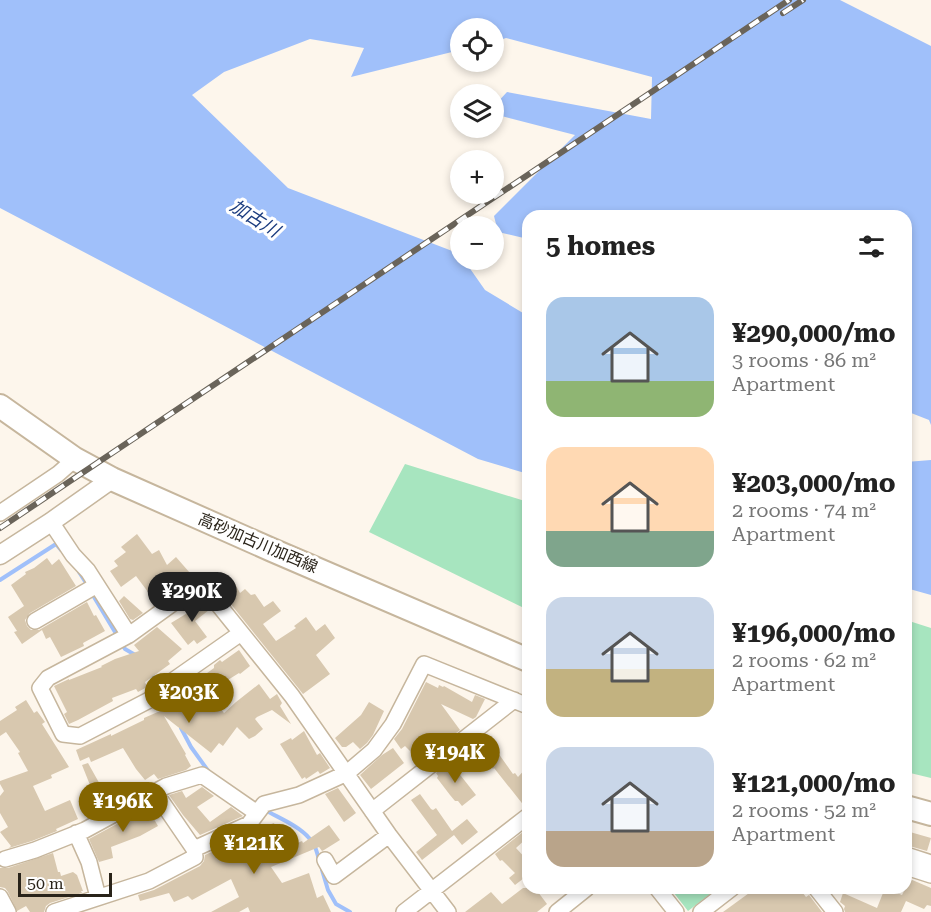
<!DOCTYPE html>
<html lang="en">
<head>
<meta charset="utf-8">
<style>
	:root { --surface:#fff; --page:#f6f6f6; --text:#222; --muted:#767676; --accent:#846500 }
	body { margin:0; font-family:"Roboto Serif","Noto Sans JP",serif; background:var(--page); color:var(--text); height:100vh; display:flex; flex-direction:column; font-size:22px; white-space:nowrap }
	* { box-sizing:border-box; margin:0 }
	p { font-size:20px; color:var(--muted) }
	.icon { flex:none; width:33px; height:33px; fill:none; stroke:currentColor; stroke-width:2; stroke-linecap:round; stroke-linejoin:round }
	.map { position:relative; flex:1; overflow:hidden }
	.panel { position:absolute; left:522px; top:210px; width:390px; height:684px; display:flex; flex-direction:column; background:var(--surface); border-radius:18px; box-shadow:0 3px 9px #0003 }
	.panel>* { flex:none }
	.tools { position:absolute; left:450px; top:18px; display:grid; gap:12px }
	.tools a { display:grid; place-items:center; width:54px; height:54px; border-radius:50%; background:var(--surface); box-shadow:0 3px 9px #0003; font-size:30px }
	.scale { position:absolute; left:18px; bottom:15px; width:94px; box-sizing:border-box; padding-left:6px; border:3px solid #292319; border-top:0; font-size:16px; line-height:21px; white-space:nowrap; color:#292319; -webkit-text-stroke:4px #fff; paint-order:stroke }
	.price { position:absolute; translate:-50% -51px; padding:0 14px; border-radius:21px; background:var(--accent); color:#fff; font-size:20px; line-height:39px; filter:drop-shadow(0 2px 3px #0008) }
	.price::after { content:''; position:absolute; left:50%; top:36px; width:18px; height:14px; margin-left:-9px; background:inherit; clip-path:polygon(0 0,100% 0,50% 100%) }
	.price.selected { background:#222; color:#fff }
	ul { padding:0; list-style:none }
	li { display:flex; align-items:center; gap:18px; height:150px; padding:0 24px }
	li span { display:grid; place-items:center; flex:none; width:168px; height:120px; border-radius:18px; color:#555 }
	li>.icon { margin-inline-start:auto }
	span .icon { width:72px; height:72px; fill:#fffc; stroke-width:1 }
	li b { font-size:26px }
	h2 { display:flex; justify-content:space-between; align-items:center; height:72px; padding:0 24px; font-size:26px }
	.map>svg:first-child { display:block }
	.green { fill:#a7e5bf }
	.water { fill:#a0c0fa }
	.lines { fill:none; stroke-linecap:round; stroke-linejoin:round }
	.stream { stroke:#a0c0fa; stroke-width:4 }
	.building { fill:#d8c8af }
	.minor-casing { stroke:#c6b69d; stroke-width:18 }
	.tertiary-casing { stroke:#c6b69d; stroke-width:21 }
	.primary-casing { stroke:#c6b69d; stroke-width:26 }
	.minor { stroke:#fff; stroke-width:15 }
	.tertiary { stroke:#fff; stroke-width:18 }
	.primary { stroke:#fff; stroke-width:22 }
	.rail-casing { stroke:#6a645a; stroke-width:6 }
	.rail { stroke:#fff; stroke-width:4; stroke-dasharray:11; stroke-linecap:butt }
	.labels { text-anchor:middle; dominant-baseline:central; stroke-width:6; stroke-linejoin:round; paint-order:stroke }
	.street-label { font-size:16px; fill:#292319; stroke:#fff }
	.water-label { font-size:18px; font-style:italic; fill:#1b3c7f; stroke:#fff }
</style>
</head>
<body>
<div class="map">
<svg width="931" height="912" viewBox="0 0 931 912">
	<rect width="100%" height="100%" fill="#fdf6ec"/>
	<path class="green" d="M405 464 528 502V610L369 532Z
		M906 620 931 628V778L906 772Z
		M670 888H718L688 911Z"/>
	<path class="water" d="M0 0H840L931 46V425L929 420 906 411V216H528V239L498 232 494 216 575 135 494 114V106L507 92 651 119 652 77 506 38 494 42V28H460V50L351 77 364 48 310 39 224 72 192 95 288 188 460 254V260H464L485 290 528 316V474L478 459 0 208Z
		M931 460V595L906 588V462Z"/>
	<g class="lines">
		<path class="stream" d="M79 572 88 586
			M0 580 56 544 61 550
			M91 592 118 637
			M122 644 125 649 137 656
			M151 673 159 687
			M163 693 171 708
			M181 728 191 747 209 772
			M265 810C279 818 299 826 309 838 315 844 317 852 319 860
			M322 870 328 890 336 904 350 912"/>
	</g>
	<path class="building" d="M137 534 152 554 159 550 167 565 176 557 190 573 154 600 136 576 121 587 110 571 118 566 114 561 126 552 121 547Z
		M47 558 52 565 59 559 76 586 30 613 25 620 27 626 31 630H39L87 602 94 616 96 615 105 631 83 643 84 646 61 657 50 637 46 639 42 630 22 644 14 632 17 631 8 617 24 606 11 585 26 574 25 572 34 568Z
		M229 578 232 583 234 582 240 593 245 589 251 595 255 594 264 607 273 601 281 611 263 624 276 641 296 628 294 626 306 617 316 631 325 624 335 638 316 655 330 674 303 694 214 583 218 580 221 584Z
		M124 596 143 613 133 620 130 619 119 601Z
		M199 596 209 610 195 621 207 637 197 644 194 640 188 645 171 623 194 609 189 603Z
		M157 627 182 649 168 661 170 664 145 682 147 687 138 692 136 689 112 698 113 701 78 720 69 724 64 714 67 712 54 686 69 679V680L102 667 101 666 115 659 139 651 134 645Z
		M239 650 250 666 240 674 239 673 223 683 224 684 210 695 224 713 236 702 259 684 270 699 277 694 282 703 280 706 291 724 272 710 257 717 255 719 263 729 255 736 249 739 237 727 223 746 219 743 211 753 164 716 186 754 185 755 191 766 186 770 158 779 154 774 145 780 136 769 123 748 91 762 89 757 80 761 76 750 111 734V736L144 720V718L160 711 191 689 187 685 195 680 196 681 214 668V665L220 660 222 662Z
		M426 682 438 688 439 685 443 687 444 686 472 702 475 695 485 699 476 717 473 719 441 704 460 730 428 755 424 751 416 757 405 746 401 749 394 739 402 729Z
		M26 700 34 713 37 711 45 722 42 724 69 767 51 775 52 778 33 786 45 811 70 800 78 819 56 829 57 831 32 841 9 848 11 846 0 832 8 827 0 813V796L4 791 0 784V781L28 771 18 753 20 752 6 732 0 736V721L17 710 15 707Z
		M369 702 384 711 373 735 367 743 360 749 353 742 346 747H342L335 738 361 715Z
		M304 731 317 755 320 753 330 768 320 774 318 771 306 779 305 777 302 779 280 744 291 738 292 740Z
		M491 743 513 774 515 773 518 777 528 766V806L525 807 494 768 493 769 478 751Z
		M393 748 404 763 371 789 360 775 382 755Z
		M450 762 476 795 462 806 458 801H455L450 795 437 778 438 776 436 773Z
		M88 763 102 788 106 790 108 794 107 797 109 801 108 807 100 811 90 791 92 790 82 765Z
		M202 787 214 796 197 807 210 822 231 807 243 816 200 835 183 815 169 795 182 791 186 798Z
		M338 788 356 813 344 822 325 794Z
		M420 794 431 809 433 810 436 808 452 831 467 819 478 832 462 845 454 835 422 860 416 852 437 835 411 800Z
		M152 805 156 811 151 814 158 826 140 836 111 847 113 858 99 862 89 839Z
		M274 823 277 831 285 828 290 846 302 841 303 843 329 825 340 840 324 850 322 851 319 847 271 867 282 883 309 873 317 898 323 895 331 912H250L248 907 239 912H211L239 897 231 879 192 900 188 896 174 902 169 893 140 901 138 895 154 890 200 866 204 861 205 855 256 831 274 852 263 827Z
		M528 828V837L516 848 528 861V875L515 885 509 878 515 873 502 860 500 861 495 854Z
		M910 832 931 838 927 851 906 845V841Z
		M53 853 58 872H60L61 876 73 872 77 875 83 891H81L82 893 50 903 46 906 44 912H30L26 906 17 911 8 892 5 888 0 887V868H8Z
		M910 879 931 888V906L927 905 924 909 906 901 901 912H845L844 909 845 906 840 902 843 893 877 908 885 888 902 895Z
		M523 888H535L547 904 537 912H465L491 892 502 904Z
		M756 888H799L806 897 809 895 822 912H723Z"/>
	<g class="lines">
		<defs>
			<path id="minor" d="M0 513 58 474 75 459
				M51 522 73 555 88 571 129 635
				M35 621 97 585
				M241 633 171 682 155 697 80 736 63 734 40 688 48 678 129 635 201 583 292 696 389 835 448 912
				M155 792 194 849
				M372 811 514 700
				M76 833 89 862 98 897
				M906 855 931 863
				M5 859 35 850 85 830 166 786 202 775 257 813
				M325 860 334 876 389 835
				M906 867 931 875
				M657 888 676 912
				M816 888 835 912
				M0 897 8 912
				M54 912 149 881 195 857 194 849 249 824 264 804 299 795 347 773 374 750 393 724 424 664 528 706
				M404 912 528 816
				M557 912 587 888
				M701 912 732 888"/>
			<path id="tertiary" d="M0 555 51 522 112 479"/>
			<path id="primary" d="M0 406 75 459 112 479 272 550 528 660
				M906 807 931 814"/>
		</defs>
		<use href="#minor" class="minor-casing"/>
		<use href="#tertiary" class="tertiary-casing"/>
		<use href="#primary" class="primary-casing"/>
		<use href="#minor" class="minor"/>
		<use href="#tertiary" class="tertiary"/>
		<use href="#primary" class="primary"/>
		<defs>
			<path id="rail" d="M783 13 803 0
				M0 528 789 0"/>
		</defs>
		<use href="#rail" class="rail-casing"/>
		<use href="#rail" class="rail"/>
	</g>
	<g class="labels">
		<g class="street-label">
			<text transform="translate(258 543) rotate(23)">高砂加古川加西線</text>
		</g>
		<g class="water-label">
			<text transform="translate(255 218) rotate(32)">加古川</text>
		</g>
	</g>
</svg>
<div class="tools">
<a><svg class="icon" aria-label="locate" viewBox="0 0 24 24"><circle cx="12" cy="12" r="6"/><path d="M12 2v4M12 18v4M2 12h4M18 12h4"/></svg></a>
<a><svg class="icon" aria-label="layers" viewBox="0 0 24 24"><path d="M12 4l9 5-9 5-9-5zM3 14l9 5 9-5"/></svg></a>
<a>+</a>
<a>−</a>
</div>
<div class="scale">50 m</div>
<b class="price selected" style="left:192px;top:623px">¥290K</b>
<b class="price" style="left:189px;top:724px">¥203K</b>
<b class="price" style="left:455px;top:784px">¥194K</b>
<b class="price" style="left:123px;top:833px">¥196K</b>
<b class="price" style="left:254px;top:875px">¥121K</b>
<section class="panel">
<h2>5 homes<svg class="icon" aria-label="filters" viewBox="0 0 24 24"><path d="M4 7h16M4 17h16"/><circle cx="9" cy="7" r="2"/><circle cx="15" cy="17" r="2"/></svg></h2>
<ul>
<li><span style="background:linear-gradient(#a9c7e8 70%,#8fb573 0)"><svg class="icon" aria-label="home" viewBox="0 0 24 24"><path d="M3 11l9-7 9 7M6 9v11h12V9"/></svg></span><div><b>¥290,000/mo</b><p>3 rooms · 86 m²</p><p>Apartment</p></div></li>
<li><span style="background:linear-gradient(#ffd9b3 70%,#7fa58c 0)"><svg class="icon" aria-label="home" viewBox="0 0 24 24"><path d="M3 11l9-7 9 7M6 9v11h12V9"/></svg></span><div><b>¥203,000/mo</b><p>2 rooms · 74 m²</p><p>Apartment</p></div></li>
<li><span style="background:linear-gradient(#c9d6e8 60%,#c2b280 0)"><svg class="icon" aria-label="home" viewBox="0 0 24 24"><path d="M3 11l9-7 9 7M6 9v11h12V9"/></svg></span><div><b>¥196,000/mo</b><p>2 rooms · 62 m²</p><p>Apartment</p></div></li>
<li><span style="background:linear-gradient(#c9d6e8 70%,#b9a48a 0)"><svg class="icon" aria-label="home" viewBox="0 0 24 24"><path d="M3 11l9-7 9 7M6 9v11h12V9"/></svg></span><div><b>¥121,000/mo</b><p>2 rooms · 52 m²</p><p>Apartment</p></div></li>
</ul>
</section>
</div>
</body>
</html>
